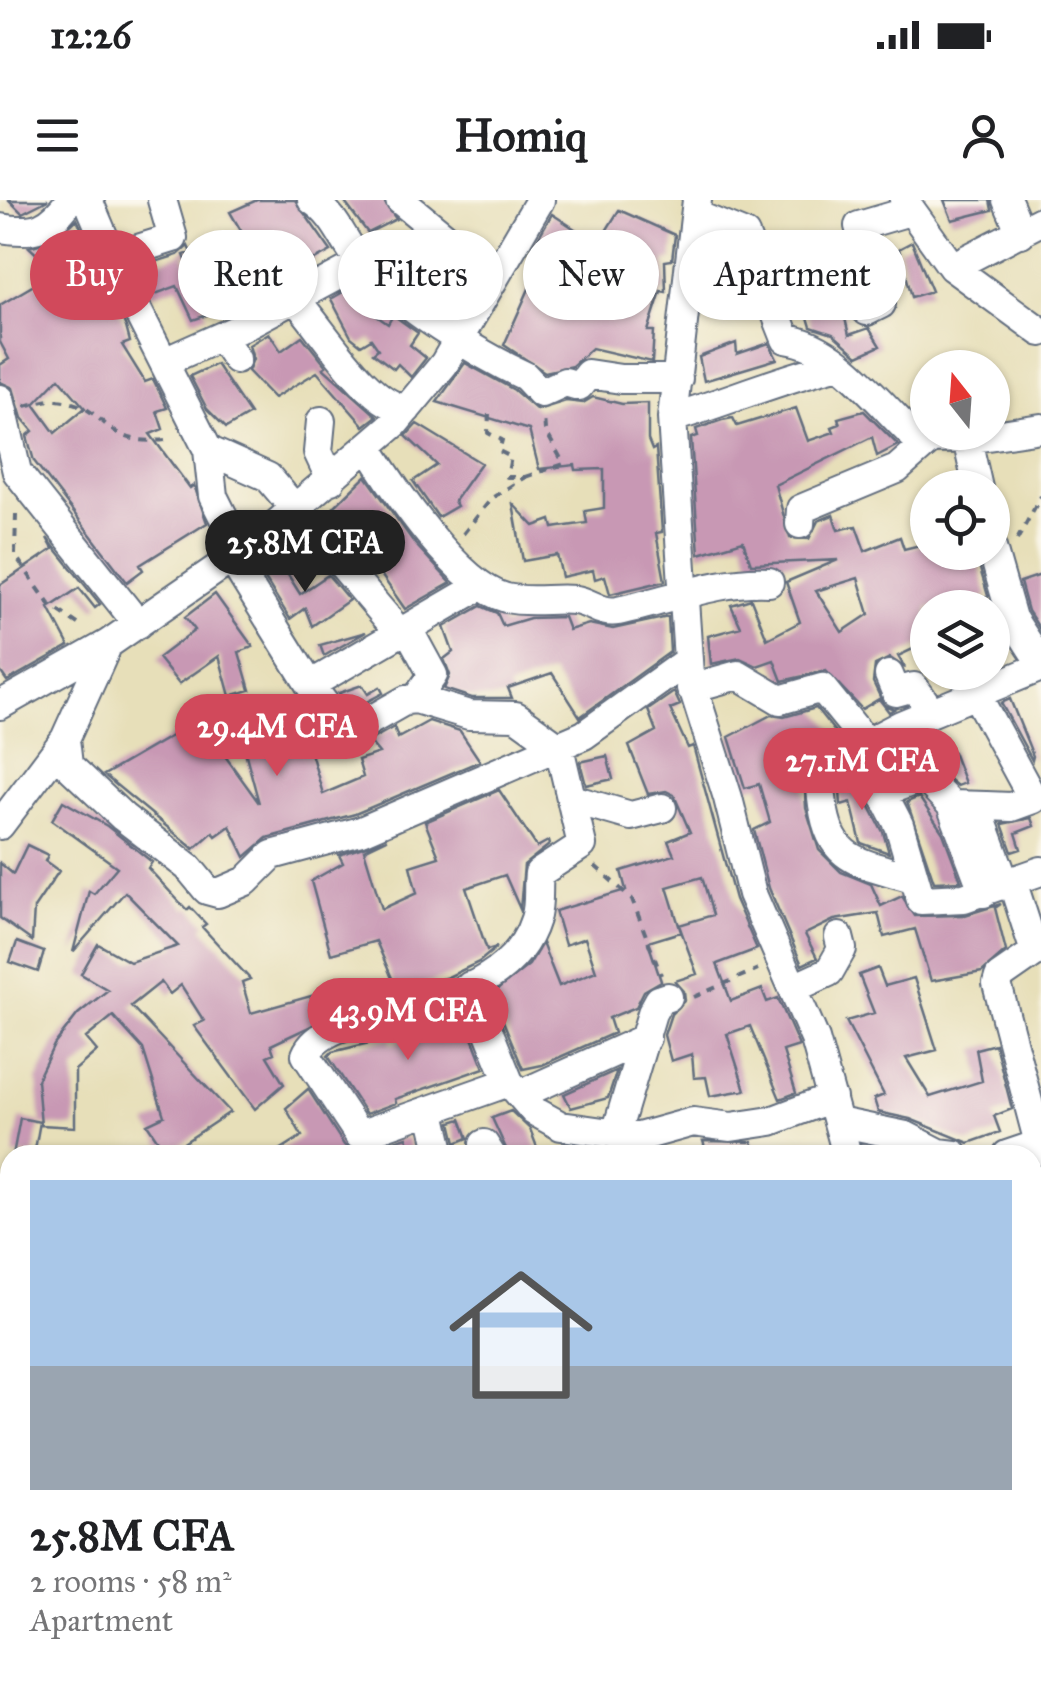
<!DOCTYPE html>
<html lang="en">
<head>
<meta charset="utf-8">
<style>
	:root { --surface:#fff; --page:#f6f6f6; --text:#202124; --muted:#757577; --accent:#d1495b }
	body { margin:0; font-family:"IM FELL Great Primer",serif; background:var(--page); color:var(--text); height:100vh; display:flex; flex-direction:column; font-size:38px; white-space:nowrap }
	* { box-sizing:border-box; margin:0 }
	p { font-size:32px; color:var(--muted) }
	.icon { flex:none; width:55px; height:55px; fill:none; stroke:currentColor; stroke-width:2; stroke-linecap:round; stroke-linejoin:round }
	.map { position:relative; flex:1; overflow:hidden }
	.panel { position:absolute; left:0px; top:945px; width:1042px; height:552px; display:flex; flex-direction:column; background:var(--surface); border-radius:30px 30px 0 0; box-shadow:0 2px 8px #0004 }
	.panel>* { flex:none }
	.guide { position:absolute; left:30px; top:30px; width:982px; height:90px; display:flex; gap:20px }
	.needle { width:65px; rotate:343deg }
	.tools { position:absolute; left:910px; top:150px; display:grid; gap:20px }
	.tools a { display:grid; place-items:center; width:100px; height:100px; border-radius:50%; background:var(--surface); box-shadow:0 2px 8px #0004; font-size:50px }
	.price { position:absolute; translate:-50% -85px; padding:0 22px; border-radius:35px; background:var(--accent); color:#fff; font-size:32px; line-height:65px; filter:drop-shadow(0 2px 5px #0008) }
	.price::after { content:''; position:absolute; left:50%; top:60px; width:30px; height:22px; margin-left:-15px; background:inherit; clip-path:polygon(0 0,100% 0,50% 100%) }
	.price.active { background:#222; color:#fff }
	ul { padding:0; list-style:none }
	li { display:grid; align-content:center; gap:20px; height:530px; padding:0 30px }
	li span { display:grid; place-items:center; height:310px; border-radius:0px; color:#555 }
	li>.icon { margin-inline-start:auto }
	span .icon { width:180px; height:180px; fill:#fffc; stroke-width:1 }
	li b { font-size:42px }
	.pill { padding:0 35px; border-radius:45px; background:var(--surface); box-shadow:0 2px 8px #0004; font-size:35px; line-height:90px }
	.pill.active { background:var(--accent); color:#fff }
	.status { display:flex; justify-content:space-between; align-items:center; height:70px; padding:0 50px; background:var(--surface); direction:ltr }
	.status svg { height:28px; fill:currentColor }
	header { display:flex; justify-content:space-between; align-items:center; height:130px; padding:0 30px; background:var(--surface); font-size:45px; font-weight:700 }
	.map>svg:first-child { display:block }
	.building { fill:#c898b4; fill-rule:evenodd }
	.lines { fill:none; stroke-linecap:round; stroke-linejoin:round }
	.minor-casing { stroke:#626d7e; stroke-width:32 }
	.path { stroke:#626d7e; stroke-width:4; stroke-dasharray:8 8; stroke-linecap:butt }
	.minor { stroke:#fff; stroke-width:28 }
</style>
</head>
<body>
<div class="status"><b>12:26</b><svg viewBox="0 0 49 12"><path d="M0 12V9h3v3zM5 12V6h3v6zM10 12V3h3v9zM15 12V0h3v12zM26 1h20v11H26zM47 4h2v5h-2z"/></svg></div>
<header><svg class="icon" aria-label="menu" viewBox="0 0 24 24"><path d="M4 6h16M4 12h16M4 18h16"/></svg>Homiq<svg class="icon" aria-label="person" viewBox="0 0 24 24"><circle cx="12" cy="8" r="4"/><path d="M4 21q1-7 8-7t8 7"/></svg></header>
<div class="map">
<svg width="1041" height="1496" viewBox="0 0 1041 1496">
	<rect width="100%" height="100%" fill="#fbf7ec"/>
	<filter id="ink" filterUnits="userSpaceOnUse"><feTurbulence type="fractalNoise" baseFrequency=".01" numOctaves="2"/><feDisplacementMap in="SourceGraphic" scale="20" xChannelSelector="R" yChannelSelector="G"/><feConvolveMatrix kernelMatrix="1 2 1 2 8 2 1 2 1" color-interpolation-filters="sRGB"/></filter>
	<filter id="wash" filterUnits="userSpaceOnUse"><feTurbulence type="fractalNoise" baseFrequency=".0048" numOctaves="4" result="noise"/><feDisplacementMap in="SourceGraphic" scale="40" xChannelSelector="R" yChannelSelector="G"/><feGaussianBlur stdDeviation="2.25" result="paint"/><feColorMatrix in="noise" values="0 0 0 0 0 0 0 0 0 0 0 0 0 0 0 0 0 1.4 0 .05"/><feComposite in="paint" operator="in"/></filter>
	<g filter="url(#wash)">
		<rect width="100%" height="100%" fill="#e7dfb9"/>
		<g id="blocks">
			<path class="building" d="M9 0H48L22 13Z
				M257 0H295L331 51 281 78 246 88 236 59 254 53 230 12Z
				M343 0H383L396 19 368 33Z
				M944 0H990L992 10 952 20Z
				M619 10 675 35 672 60 665 61 666 92 661 91 648 131H654L652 162 592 148 572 166 545 172 504 145 532 82 573 110 586 93 533 47 552 14 598 44Z
				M77 19 126 127 130 142 122 145 145 182 153 179 167 208 157 211 163 229 150 234 190 288 194 285 207 323 140 365 143 370 127 382 34 261 27 236 33 231 22 218 13 188 0 182V165L9 159 0 142V105L56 72 29 47 56 39ZM59 178 85 208 55 233 34 204Z
				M912 42 932 91 912 97 899 49Z
				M710 43 731 48 747 99 721 97 720 90H704Z
				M188 46 191 53 184 55 207 115 193 120 177 86 150 96 136 68 178 55Z
				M445 59 472 82 453 115 416 89Z
				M350 88 358 103 388 124 393 115 418 133 410 145 426 158 411 177 398 164 394 169 373 153 378 149 371 139 361 145 351 137 331 99Z
				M839 93 849 135 869 128 880 146 858 156 833 134 811 127 804 104Z
				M269 133 281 151 302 136 326 166 323 168 377 216 364 226 317 172 274 198 248 171 253 159 249 145Z
				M736 143 737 154 769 143 777 159 704 181 699 157Z
				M465 163 514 190 537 210 566 201 583 203 593 197 622 204 648 203V240L652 250 656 248 662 332 656 333 665 381 610 394 605 376 595 379 593 370 562 377 557 355 523 361 513 304 534 326 551 320 553 328 587 323 585 311 604 308V269L576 270 575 265 539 269 529 230 437 202Z
				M216 164 250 214 226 228 207 209 190 176Z
				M796 208 808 241 834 232 832 227 840 224 838 218 864 211 898 245 877 256 872 237 775 285 790 338 809 339 818 321 833 315 838 330 856 326 865 351 900 337 904 349 928 343V352H975L988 396 951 408H928V442L898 456 905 468 890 458 875 465 873 482 884 505 894 509 889 512 879 499 862 509 826 471 782 481 774 460 757 466 740 458 711 464 708 436 741 427 731 405 751 399 767 439 800 422 786 382 838 360 751 364 743 341 699 354 691 238 698 236 696 229 722 220 733 218 737 226ZM858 378 869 414 842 432 816 391Z
				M417 224 481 263 454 301 457 306 438 317 413 281 437 265 406 236Z
				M366 276 415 344 451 383 405 409 334 307Z
				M47 338 100 404 95 408 79 388 49 408 69 446 7 481 0 471V385L53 349Z
				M280 362 300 394 328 375 349 400 312 426 305 408 290 419 262 374Z
				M1041 375V431L1028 411 1020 382Z
				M215 394 253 447 239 452 250 490 230 496 219 456 179 484 158 458 195 430 185 417Z
				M481 406 497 413 503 426 530 418 564 417 569 430 589 424 613 429 668 417 670 452 580 517 552 473 508 488 512 498H472L444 489 450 475 444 459 453 452 444 427Z
				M366 432 324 456 320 445Z
				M362 485 368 494 380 487 383 493 351 510 339 493Z
				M674 492 680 505 670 509 688 548 693 546 735 699 757 749 717 764 731 801 762 789 767 802 778 798 799 846 783 851 796 893 780 899 750 826 727 834 745 890 710 896 706 877 694 878 692 854 671 861 664 835 671 814 685 800 684 791 675 781 697 774 679 725 713 715 702 677 667 687 681 732 648 742 661 781 644 791 636 807 609 818 614 833 542 865 523 869 492 794 529 765 542 743 559 786 596 771 585 738 565 745 555 711 626 690 621 671 674 655 668 641 690 632 674 595 666 591 648 594 629 546 656 531 648 510Z
				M1010 499 1033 556 1032 560 1001 503Z
				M298 508 323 594 363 577 358 560 379 553 369 541 394 527 398 538 429 521 460 531 480 561 355 614 267 638 245 657 230 626 216 636 213 632 194 649 104 575 199 520 259 603 239 529Z
				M816 508 839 537 815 550 804 571 806 608 819 650 841 672 871 684 881 706 902 696 915 716 965 715 1001 704 995 708 1006 751 982 772 931 781 915 729 884 737 878 713 834 720 805 734 817 758 802 765 769 688 754 630 770 622 759 584 745 588 729 537 771 515 784 517Z
				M953 552 965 583 957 586 926 560Z
				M607 556 613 579 586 585 580 562Z
				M851 570 883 632 889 653 861 643 851 602 841 605 839 577Z
				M499 590 537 647 548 641 549 645 524 665 520 709 505 675 466 688 487 750 497 747 479 762 448 777 398 792 376 741 331 754 311 681 343 663 339 655 387 639 364 650 382 709 417 693 410 666 439 657 425 622Z
				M919 597 943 633 961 681 934 682 907 602Z
				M63 601 107 626 152 662 148 668 187 710 190 707 206 724 202 727 250 779 242 782 251 813 357 783 362 802 271 845 274 853 267 856 284 884 255 909 194 826 204 821 181 785 170 794 161 782 131 806 230 912 167 954 147 924 164 916 143 849 113 816 86 838 97 851 75 870V927L41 925 37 880 54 845 78 814 108 790 81 774 98 744 130 762 178 746 125 692 73 752 89 691 94 694 117 667 52 620Z
				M1031 618 1034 626 1016 633 1021 649 1012 652 1002 624Z
				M27 645 48 655 45 661 59 671 34 708 32 741 0 718V663L13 674Z
				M17 742 44 752 38 772 10 762Z
				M878 768 885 786 914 778 937 850 906 858 930 897 982 881 976 849 995 844 1012 909 994 916 1000 932 969 943 910 919 878 912 874 899 884 895 846 821 874 813 859 775Z
				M461 810 484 868 395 899 396 903 366 914 328 856 332 852 390 838 391 844 437 830 434 818Z
				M617 870 608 898 571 908 564 894Z
				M308 889 344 945 355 955H272L302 936 286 908Z
				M511 911 530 929 540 955H509L492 918Z
				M20 918 40 922 34 955H13Z
				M461 919 468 938 456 943 451 922Z
				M407 937 411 950 392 955 388 943Z
				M703 941 752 942 758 955H696L706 951Z"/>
		</g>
	</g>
	<g filter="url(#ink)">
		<use href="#blocks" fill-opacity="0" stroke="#626d7e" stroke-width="2.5"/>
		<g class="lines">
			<defs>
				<path id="minor" d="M88 0 121 78 208 250 213 296 228 326 253 344
					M312 0C338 17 344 45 364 66 403 107 474 152 525 176L541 193 565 182 579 186 588 174 621 179H678
					M400 0 494 77
					M697 0 672 218 689 475 728 598 752 694 815 839 847 955
					M904 0 952 67 1041 132
					M1007 0 1021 33
					M696 15 745 35 786 139C837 145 880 205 916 238L967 239 1041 228
					M0 28C35 34 49 29 70 0
					M112 57 173 38 162 0
					M952 67 1041 21
					M295 99C322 128 368 206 407 209
					M773 109 789 90 848 72 867 111 881 104 859 26 910 11
					M221 137 236 159
					M164 162 238 129 361 63
					M0 199 17 272 138 424
					M672 218C728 201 780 179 836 165
					M321 221 318 252 331 280
					M967 239 978 288
					M368 247C394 289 458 385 506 398 528 403 553 398 575 400 591 402 600 414 618 411 668 401 718 379 769 382
					M208 250 268 277 399 432
					M800 324 801 309 897 269 932 238
					M992 348 1012 418 1041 463
					M232 359 310 485 344 529 362 525 406 500 416 499 469 515 516 516 559 547 582 645 539 673C537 688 540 705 535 719 503 824 329 799 306 855L359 935 509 882
					M409 431 433 475 416 499
					M889 475 896 492 914 487 931 511
					M310 485 480 386
					M691 488 738 475 780 500 822 488 865 541
					M976 494 1033 599 1011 607 986 606 979 613 1006 686
					M0 505 108 444 253 344 395 223 444 164 540 0
					M65 539 68 565 123 617 188 667 207 690 218 693 246 681 272 655 361 631 584 535 687 461
					M858 545 899 625 921 700 964 698 1041 671
					M883 592 924 577 951 605 986 606
					M572 599 631 616 662 608
					M951 605 984 693
					M0 625 65 539 108 444
					M912 678C862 662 831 664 823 605 821 591 819 578 824 565L901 525 1041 467
					M1013 684 1035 752 999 777 997 784 1041 951
					M470 786 509 882 534 911 561 926 639 937 693 922 731 927 771 921 832 898
					M794 788 829 772 842 749 839 737
					M521 894 646 838
					M431 912 441 955
					M838 922 906 936 939 953 955 955
					M616 933 652 813 659 800 668 797
					M484 944 491 955
					M1007 955 1039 944
					M1032 1069 1041 1074
					M0 1102 10 1099
					M1032 1149 1041 1148
					M0 1205 10 1214
					M0 1340 10 1327
					M0 1441 10 1437
					M137 1488 140 1496
					M379 1488 382 1496
					M477 1488 480 1496
					M568 1488 570 1496
					M970 1488 972 1496"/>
			</defs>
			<use href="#minor" class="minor-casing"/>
			<path class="path" d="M25 206C34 204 47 199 57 200 111 205 98 250 172 239
				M525 277 564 264 545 230 544 216
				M16 314 15 355 49 404 82 427
				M463 334 492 298 525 277H507L511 257 499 251 502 240 488 233 489 214
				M1017 340 1041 296
				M595 666 632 699 661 775
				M694 797 758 769"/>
			<use href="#minor" class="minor"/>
		</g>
	</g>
</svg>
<div class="tools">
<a><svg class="needle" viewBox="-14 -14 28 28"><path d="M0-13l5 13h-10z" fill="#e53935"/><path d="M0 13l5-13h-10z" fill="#757577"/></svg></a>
<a><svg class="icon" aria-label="locate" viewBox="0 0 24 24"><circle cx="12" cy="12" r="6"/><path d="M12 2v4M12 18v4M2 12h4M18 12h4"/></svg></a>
<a><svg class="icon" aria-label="layers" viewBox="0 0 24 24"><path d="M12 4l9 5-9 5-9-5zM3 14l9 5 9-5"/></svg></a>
</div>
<b class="price active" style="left:305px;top:395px">25.8M CFA</b>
<b class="price" style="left:277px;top:579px">29.4M CFA</b>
<b class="price" style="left:862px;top:613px">27.1M CFA</b>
<b class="price" style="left:408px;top:863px">43.9M CFA</b>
<div class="guide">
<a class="pill active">Buy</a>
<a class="pill">Rent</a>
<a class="pill">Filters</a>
<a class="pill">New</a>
<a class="pill">Apartment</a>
</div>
<section class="panel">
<ul>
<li><span style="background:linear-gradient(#a9c7e8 60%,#9aa5b1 0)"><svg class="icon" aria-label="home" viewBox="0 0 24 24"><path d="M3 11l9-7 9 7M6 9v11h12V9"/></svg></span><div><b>25.8M CFA</b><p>2 rooms · 58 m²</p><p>Apartment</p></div></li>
</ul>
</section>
</div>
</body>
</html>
